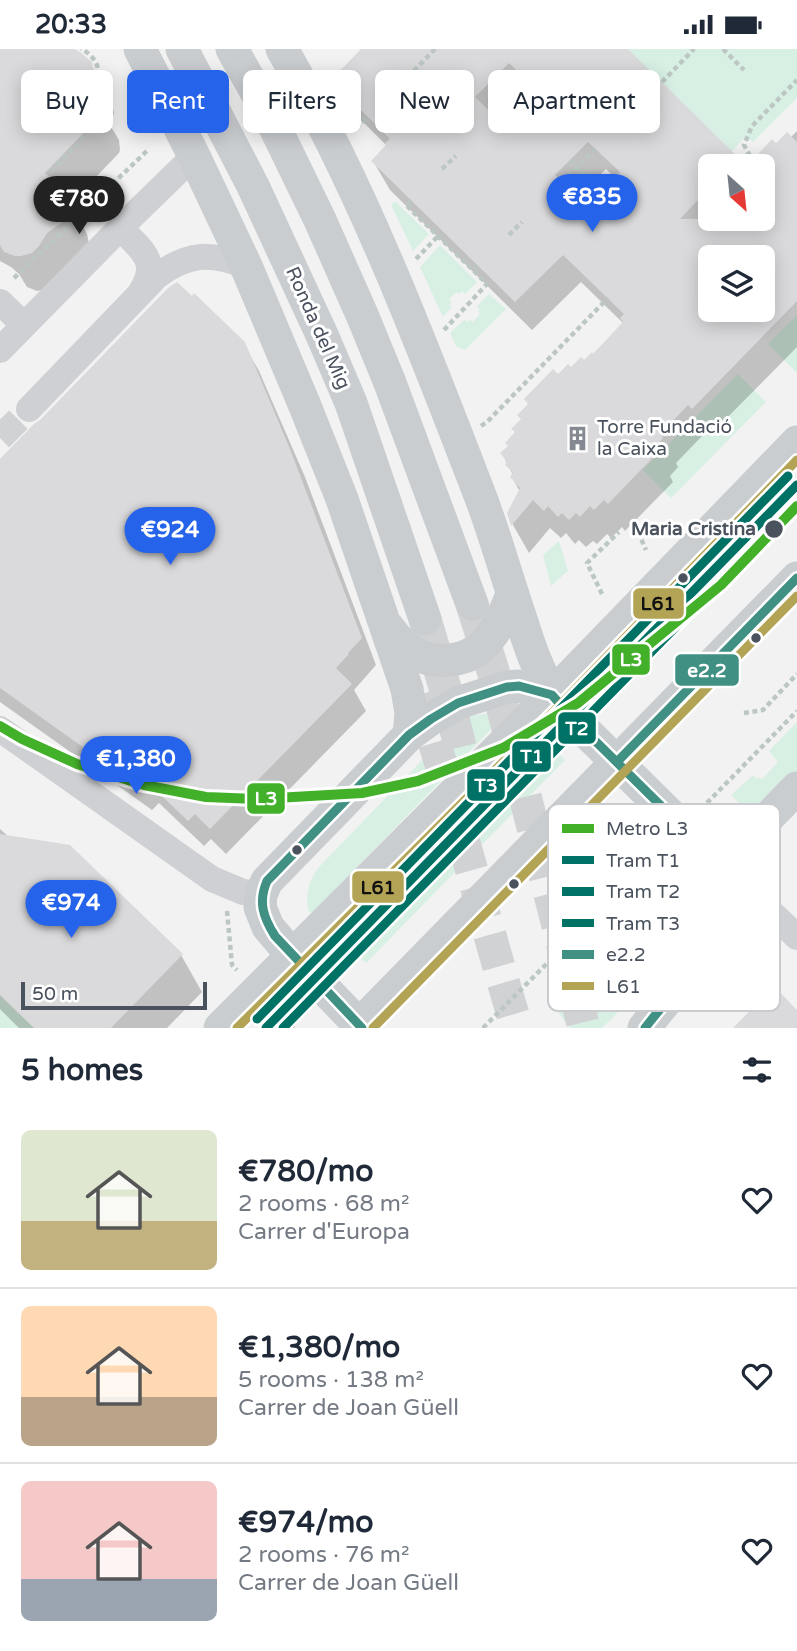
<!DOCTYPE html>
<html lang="en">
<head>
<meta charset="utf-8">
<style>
	:root { --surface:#fff; --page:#f6f6f7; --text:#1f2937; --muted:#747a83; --line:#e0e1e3; --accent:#2563eb }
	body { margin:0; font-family:"Varela Round",sans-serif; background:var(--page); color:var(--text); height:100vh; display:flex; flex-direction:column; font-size:26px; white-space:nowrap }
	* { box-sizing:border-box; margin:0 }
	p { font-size:23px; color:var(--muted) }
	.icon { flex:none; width:38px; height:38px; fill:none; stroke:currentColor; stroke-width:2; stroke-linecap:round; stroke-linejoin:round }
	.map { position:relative; height:979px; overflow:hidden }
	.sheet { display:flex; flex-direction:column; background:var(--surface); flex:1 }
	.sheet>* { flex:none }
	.banner { position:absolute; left:21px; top:21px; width:756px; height:63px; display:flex; gap:14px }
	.needle { width:46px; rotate:153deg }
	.tools { position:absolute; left:698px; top:105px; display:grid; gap:14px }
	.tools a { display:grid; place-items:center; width:77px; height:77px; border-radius:10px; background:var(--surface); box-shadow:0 4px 18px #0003; font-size:35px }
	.scale { position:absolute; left:21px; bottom:18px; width:186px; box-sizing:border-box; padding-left:7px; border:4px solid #4a525e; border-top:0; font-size:19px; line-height:24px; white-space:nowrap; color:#4a525e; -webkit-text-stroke:5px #fff; paint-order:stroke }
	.price { position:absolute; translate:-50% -60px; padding:0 16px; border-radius:24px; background:var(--accent); color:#fff; font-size:23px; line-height:46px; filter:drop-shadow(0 2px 4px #0008) }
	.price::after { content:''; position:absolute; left:50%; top:42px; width:21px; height:16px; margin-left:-10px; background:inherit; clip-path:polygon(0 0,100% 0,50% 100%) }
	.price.active { background:#222; color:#fff }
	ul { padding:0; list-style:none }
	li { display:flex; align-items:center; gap:21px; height:175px; padding:0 21px }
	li+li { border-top:2px solid var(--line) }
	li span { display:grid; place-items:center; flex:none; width:196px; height:140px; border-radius:10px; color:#555 }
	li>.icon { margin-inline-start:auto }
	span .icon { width:84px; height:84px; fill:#fffc; stroke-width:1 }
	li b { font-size:30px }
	h2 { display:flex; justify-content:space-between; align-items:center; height:84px; padding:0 21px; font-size:30px }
	.tag { padding:0 24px; border-radius:10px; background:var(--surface); box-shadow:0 4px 18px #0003; font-size:24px; line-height:63px }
	.tag.active { background:var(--accent); color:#fff }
	.status { display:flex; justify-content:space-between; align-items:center; height:49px; padding:0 35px; background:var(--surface); direction:ltr }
	.status svg { height:19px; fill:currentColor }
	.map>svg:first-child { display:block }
	.green { fill:#d8f0e4 }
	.shadow { fill:#0003; fill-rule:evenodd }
	.building { fill:#dadadc; fill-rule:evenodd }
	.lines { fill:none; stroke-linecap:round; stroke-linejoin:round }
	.minor-tunnel { stroke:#d0d2d4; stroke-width:26; stroke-dasharray:26 13; stroke-linecap:butt }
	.major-tunnel { stroke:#d0d2d4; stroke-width:33; stroke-dasharray:33 17; stroke-linecap:butt }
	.path { stroke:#bcc7c4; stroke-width:4.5; stroke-dasharray:5 3.5; stroke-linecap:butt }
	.minor { stroke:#ced0d3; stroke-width:26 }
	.major { stroke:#cacdd0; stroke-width:33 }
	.bus-1-casing { stroke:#fff; stroke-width:14 }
	.bus-2-casing { stroke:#fff; stroke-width:14 }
	.bus-1 { stroke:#409183; stroke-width:9 }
	.bus-2 { stroke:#b3a455; stroke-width:9 }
	.tram-1-casing { stroke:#fff; stroke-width:14 }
	.tram-2-casing { stroke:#fff; stroke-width:14 }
	.tram-3-casing { stroke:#fff; stroke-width:14 }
	.tram-1 { stroke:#007165; stroke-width:9 }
	.tram-2 { stroke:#007165; stroke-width:9 }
	.tram-3 { stroke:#007165; stroke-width:9 }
	.metro-1-casing { stroke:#fff; stroke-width:16 }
	.metro-1 { stroke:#43b02a; stroke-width:10 }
	.stop-dot { fill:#4a525e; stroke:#fff; stroke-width:2.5 }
	.labels { text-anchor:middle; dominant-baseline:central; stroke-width:6; stroke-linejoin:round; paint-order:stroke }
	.street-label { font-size:19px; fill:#4a525e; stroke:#fff }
	.poi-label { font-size:19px; fill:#4a525e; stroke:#fff; text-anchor:start }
	.stop-label { font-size:19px; font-weight:bold; fill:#4a525e; stroke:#fff; text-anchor:end }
	.key { fill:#fff; stroke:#c9cbcf; stroke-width:2 }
	.key-label { font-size:19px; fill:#4a525e }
	.line-badge { stroke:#fff; stroke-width:2.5 }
	.badge-label { font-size:19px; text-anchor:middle; font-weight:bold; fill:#fff }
	.pale-badge-label { font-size:19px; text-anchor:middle; font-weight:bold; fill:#111 }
</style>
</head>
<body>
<div class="status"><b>20:33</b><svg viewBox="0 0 49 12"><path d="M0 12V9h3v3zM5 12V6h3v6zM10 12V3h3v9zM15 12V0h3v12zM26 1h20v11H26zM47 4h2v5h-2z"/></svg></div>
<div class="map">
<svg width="797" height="979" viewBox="0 0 797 979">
	<rect width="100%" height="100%" fill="#f2f2f2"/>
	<path class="green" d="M625 0H797V49L753 93 746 87 731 103Z
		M395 152 429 185 413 202 391 156Z
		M440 196 477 233 465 245 462 242 459 245 457 243 449 250 451 253 449 256 452 258 443 268 420 218Z
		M489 245 506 260 465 301 456 297 450 284 465 270 467 273 470 271 473 273 480 265 478 262 480 260 477 257Z
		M797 266V324L768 295Z
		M738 325 766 353 671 449 643 421Z
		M559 492 568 522 551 537 543 506Z
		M493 663 506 665 313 863 309 864C305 847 308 832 319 818L454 678 472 667Z
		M797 673V724L753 768 731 746 753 726 757 730 759 728 762 730 778 713 769 702Z
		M536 683 543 691 345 894 337 886Z
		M557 703 565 711 366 914 358 907Z
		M661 816 666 817C693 860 674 895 646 931 633 948 618 964 602 979H570L558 963C567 955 578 947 586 937 620 903 644 861 661 816Z
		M0 946 34 979H0Z"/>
	<path class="shadow" d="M0 0H72L90 14 111 51 114 64 110 76 119 91 120 101 119 104 70 155 87 185 89 195 52 239 37 242 27 238 19 225 11 218 0 212Z
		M363 0H625L745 117H710V170H763V117H748L772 92 776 96 790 89 797 82V298L709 387 705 384 676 414 678 418 670 427 673 433 625 482 622 478 611 489 607 485 597 495 593 492 586 498 579 491 575 495 566 484 561 489 550 479 529 504 513 476 509 464 520 443 512 428 513 426 502 404 509 398 558 328 584 314 624 275 581 233 532 281 390 141 373 112 387 97 350 60 333 31ZM527 41 541 55 511 86 497 71ZM606 120 616 130 588 159 577 149ZM710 208H763V261H710Z
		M243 294 259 322 305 428 376 616 354 641 366 662 226 805 211 790 204 797 159 754 152 761 0 653V413Z
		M0 780 9 788 181 906 202 943 167 979H19L0 960Z"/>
	<path class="building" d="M0 0H75L80 3 92 13 94 27 90 42 99 53 101 60 99 68 45 124 61 139 67 147 69 158 64 172 47 184 39 197 32 204 21 207H15L4 203 0 196Z
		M361 0H628L747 117 772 90 776 94 787 83 797 93V252L692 360 688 356 660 385 663 389 654 399 658 403 608 455 604 451 594 461 590 457 580 468 576 464 569 471 562 464 558 468 548 457 544 462 533 451 511 477 507 464 520 439 510 428 513 423 505 416 507 412 500 404 508 397 505 394 515 383 511 380 521 370 517 366 528 355 524 350 553 320 558 325 568 315 571 318 581 308 584 311 592 303 593 305 623 273 620 269 624 265 563 206 515 253 371 112 386 96 385 94 390 90 331 31ZM509 14 545 49 511 83 475 48ZM588 93 620 123 587 157 555 126ZM710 117H763V170H680L710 138ZM710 208H763V261H710Z
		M177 233 192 247 194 244 245 293 290 400 362 589 348 604 349 605 336 619 352 635 210 780 195 765 188 772 143 729 136 736 0 639V410L34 375 40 371 168 239Z
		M0 785 70 796 183 905 111 979H34L0 946Z
		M774 937 797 961V979H733Z"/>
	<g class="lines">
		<path class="minor-tunnel" d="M0 389 29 360"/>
		<path class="major-tunnel" d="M472 555 494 625 584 979
			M425 570 448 649 469 733
			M419 646C456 756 483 868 517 979"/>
		<path class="path" d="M723 0 744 21
			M408 28 435 0
			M490 33 527 68
			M662 33 694 0
			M495 67 509 51
			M514 67 520 62
			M356 79 368 68
			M750 107 744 96 752 77 797 31
			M570 111 606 146
			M442 120 456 107
			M51 122 102 70C108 52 98 57 95 44 93 40 96 38 97 33 102 19 94 6 81 0
			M562 133 596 100
			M411 151 406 156 473 221 478 217
			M509 186 522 173
			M416 210 438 187
			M14 229 149 100
			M444 281 487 235 473 221
			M481 377 487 373 608 249
			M638 483 646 501
			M602 545 587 514 619 483
			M744 664 763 661 797 625
			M701 760 797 662
			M227 862 232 916 237 921
			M275 960 294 979
			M483 979 662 798"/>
		<path class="minor" d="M120 179C142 201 161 213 140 244
			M0 253 24 276
			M0 301 120 179 194 107
			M29 360 157 227C188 204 210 203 246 217
			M0 680 212 830 243 843 261 845
			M720 815 797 888"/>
		<path class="major" d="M140 0 194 107 246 217 305 357 342 450 407 640 411 664 409 686
			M182 0 253 137 322 286 351 354 425 570
			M232 0 268 64 320 171 363 268 390 334 472 555
			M282 0C364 142 422 296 481 449 496 489 507 529 521 570 529 595 537 620 551 643 557 653 566 662 574 671L720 815
			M387 577C395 588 407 601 420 607 439 615 467 612 482 597 497 583 505 564 512 545
			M220 979 552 646 797 393
			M356 979 797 529
			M362 979 292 906 268 878 260 858 261 845 267 832 409 686 431 670 458 654 507 638 519 637 552 646
			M644 979 670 947 690 918 710 871 717 842 720 815 756 781 797 739"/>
		<defs>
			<path id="bus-1" d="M617 713 797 529
				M362 979 275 887C263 868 258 853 267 832L409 686 431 670 458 654 507 638 519 637 552 646 574 671 720 815
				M645 979C658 962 673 946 684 927 706 893 715 855 720 815"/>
			<path id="bus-2" d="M237 979 561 655 797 411
				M373 979 797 547"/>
		</defs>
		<use href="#bus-1" class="bus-1-casing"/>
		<use href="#bus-2" class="bus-2-casing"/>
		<use href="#bus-1" class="bus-1"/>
		<use href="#bus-2" class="bus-2"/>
		<defs>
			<path id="tram-1" d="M266 979 797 436"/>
			<path id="tram-2" d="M283 979 797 454"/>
			<path id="tram-3" d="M257 970 788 427"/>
		</defs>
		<use href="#tram-1" class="tram-1-casing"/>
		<use href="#tram-2" class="tram-2-casing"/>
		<use href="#tram-3" class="tram-3-casing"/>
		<use href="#tram-1" class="tram-1"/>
		<use href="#tram-2" class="tram-2"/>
		<use href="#tram-3" class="tram-3"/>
		<defs>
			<path id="metro-1" d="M0 677 22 690 77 715 144 736 206 748 259 750 362 744 418 732 503 699 578 654 721 536 797 457"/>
		</defs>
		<use href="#metro-1" class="metro-1-casing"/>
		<use href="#metro-1" class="metro-1"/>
	</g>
	<defs>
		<symbol id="building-bare" viewBox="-9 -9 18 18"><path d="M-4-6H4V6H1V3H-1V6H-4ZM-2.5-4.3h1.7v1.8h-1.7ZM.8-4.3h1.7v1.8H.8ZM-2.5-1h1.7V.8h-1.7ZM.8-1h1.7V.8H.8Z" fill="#858a92" stroke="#fff" stroke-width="2.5" paint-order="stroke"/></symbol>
	</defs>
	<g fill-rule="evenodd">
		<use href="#building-bare" x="560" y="372" width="35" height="35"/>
	</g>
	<g class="stop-dot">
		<circle cx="774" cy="480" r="10"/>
		<circle cx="683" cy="529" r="6"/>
		<circle cx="756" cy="589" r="6"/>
		<circle cx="297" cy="801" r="6"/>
		<circle cx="514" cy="835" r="6"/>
	</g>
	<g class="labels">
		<g class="street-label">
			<text transform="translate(318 279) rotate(66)">Ronda del Mig</text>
		</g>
		<g class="poi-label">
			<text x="597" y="378">Torre Fundació<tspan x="597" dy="22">la Caixa</tspan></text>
		</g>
		<g class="stop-label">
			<text x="756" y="480">Maria Cristina</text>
		</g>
	</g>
	<rect x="548" y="755" width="232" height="207" rx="10" class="key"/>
	<rect x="562" y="775" width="32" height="9" fill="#43b02a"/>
	<rect x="562" y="807" width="32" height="8" fill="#007165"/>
	<rect x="562" y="838" width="32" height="9" fill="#007165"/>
	<rect x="562" y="870" width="32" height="8" fill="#007165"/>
	<rect x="562" y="901" width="32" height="9" fill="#409183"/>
	<rect x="562" y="933" width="32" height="8" fill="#b3a455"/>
	<g class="key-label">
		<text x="606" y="786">Metro L3</text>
		<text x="606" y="818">Tram T1</text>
		<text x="606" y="849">Tram T2</text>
		<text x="606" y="881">Tram T3</text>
		<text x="606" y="912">e2.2</text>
		<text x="606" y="944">L61</text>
	</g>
	<g class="line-badge">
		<rect x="632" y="538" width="53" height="33" rx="7" fill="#b3a455"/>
		<rect x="611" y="594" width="40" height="33" rx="7" fill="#43b02a"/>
		<rect x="674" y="604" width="66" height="34" rx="7" fill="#409183"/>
		<rect x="557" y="662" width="40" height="34" rx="7" fill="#007165"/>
		<rect x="511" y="691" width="41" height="33" rx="7" fill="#007165"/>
		<rect x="466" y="719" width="40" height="34" rx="7" fill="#007165"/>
		<rect x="246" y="733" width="40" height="33" rx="7" fill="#43b02a"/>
		<rect x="351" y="821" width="54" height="34" rx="7" fill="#b3a455"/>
	</g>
	<g class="badge-label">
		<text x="631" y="617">L3</text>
		<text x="707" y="628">e2.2</text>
		<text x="577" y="686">T2</text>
		<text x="532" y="714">T1</text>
		<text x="486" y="743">T3</text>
		<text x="266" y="756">L3</text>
	</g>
	<g class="pale-badge-label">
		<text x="658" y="561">L61</text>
		<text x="378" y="845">L61</text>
	</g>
</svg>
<div class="tools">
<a><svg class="needle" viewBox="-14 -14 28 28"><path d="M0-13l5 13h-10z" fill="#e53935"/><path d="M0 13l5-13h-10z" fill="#747a83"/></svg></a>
<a><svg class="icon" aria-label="layers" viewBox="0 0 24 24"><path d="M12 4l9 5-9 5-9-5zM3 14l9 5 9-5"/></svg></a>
</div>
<div class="scale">50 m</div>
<b class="price" style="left:592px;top:185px">€835</b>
<b class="price active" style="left:79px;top:187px">€780</b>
<b class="price" style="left:170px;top:518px">€924</b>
<b class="price" style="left:136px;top:747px">€1,380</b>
<b class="price" style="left:71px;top:891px">€974</b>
<div class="banner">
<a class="tag">Buy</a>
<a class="tag active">Rent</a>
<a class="tag">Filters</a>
<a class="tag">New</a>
<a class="tag">Apartment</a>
</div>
</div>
<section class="sheet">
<h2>5 homes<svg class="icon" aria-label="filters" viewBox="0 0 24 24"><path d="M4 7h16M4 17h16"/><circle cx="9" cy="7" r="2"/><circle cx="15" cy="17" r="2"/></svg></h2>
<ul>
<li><span style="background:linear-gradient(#dfe7d0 65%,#c2b280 0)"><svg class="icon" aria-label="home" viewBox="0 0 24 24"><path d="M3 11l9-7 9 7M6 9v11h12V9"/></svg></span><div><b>€780/mo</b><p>2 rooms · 68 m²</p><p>Carrer d'Europa</p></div><svg class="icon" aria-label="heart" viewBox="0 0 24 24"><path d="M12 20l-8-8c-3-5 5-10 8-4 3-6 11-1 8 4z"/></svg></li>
<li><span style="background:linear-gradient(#ffd9b3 65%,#b9a48a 0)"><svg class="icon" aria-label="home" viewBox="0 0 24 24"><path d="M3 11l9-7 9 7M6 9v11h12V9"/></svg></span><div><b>€1,380/mo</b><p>5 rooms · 138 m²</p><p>Carrer de Joan Güell</p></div><svg class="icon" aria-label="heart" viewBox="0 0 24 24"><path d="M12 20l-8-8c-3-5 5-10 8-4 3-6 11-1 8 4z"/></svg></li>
<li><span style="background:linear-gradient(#f6c9c9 70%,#9aa5b1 0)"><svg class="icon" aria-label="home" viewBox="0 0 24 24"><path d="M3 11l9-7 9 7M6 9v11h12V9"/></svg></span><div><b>€974/mo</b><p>2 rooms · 76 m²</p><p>Carrer de Joan Güell</p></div><svg class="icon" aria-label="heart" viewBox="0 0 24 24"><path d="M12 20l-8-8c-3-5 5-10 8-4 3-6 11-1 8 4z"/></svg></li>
</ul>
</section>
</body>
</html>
